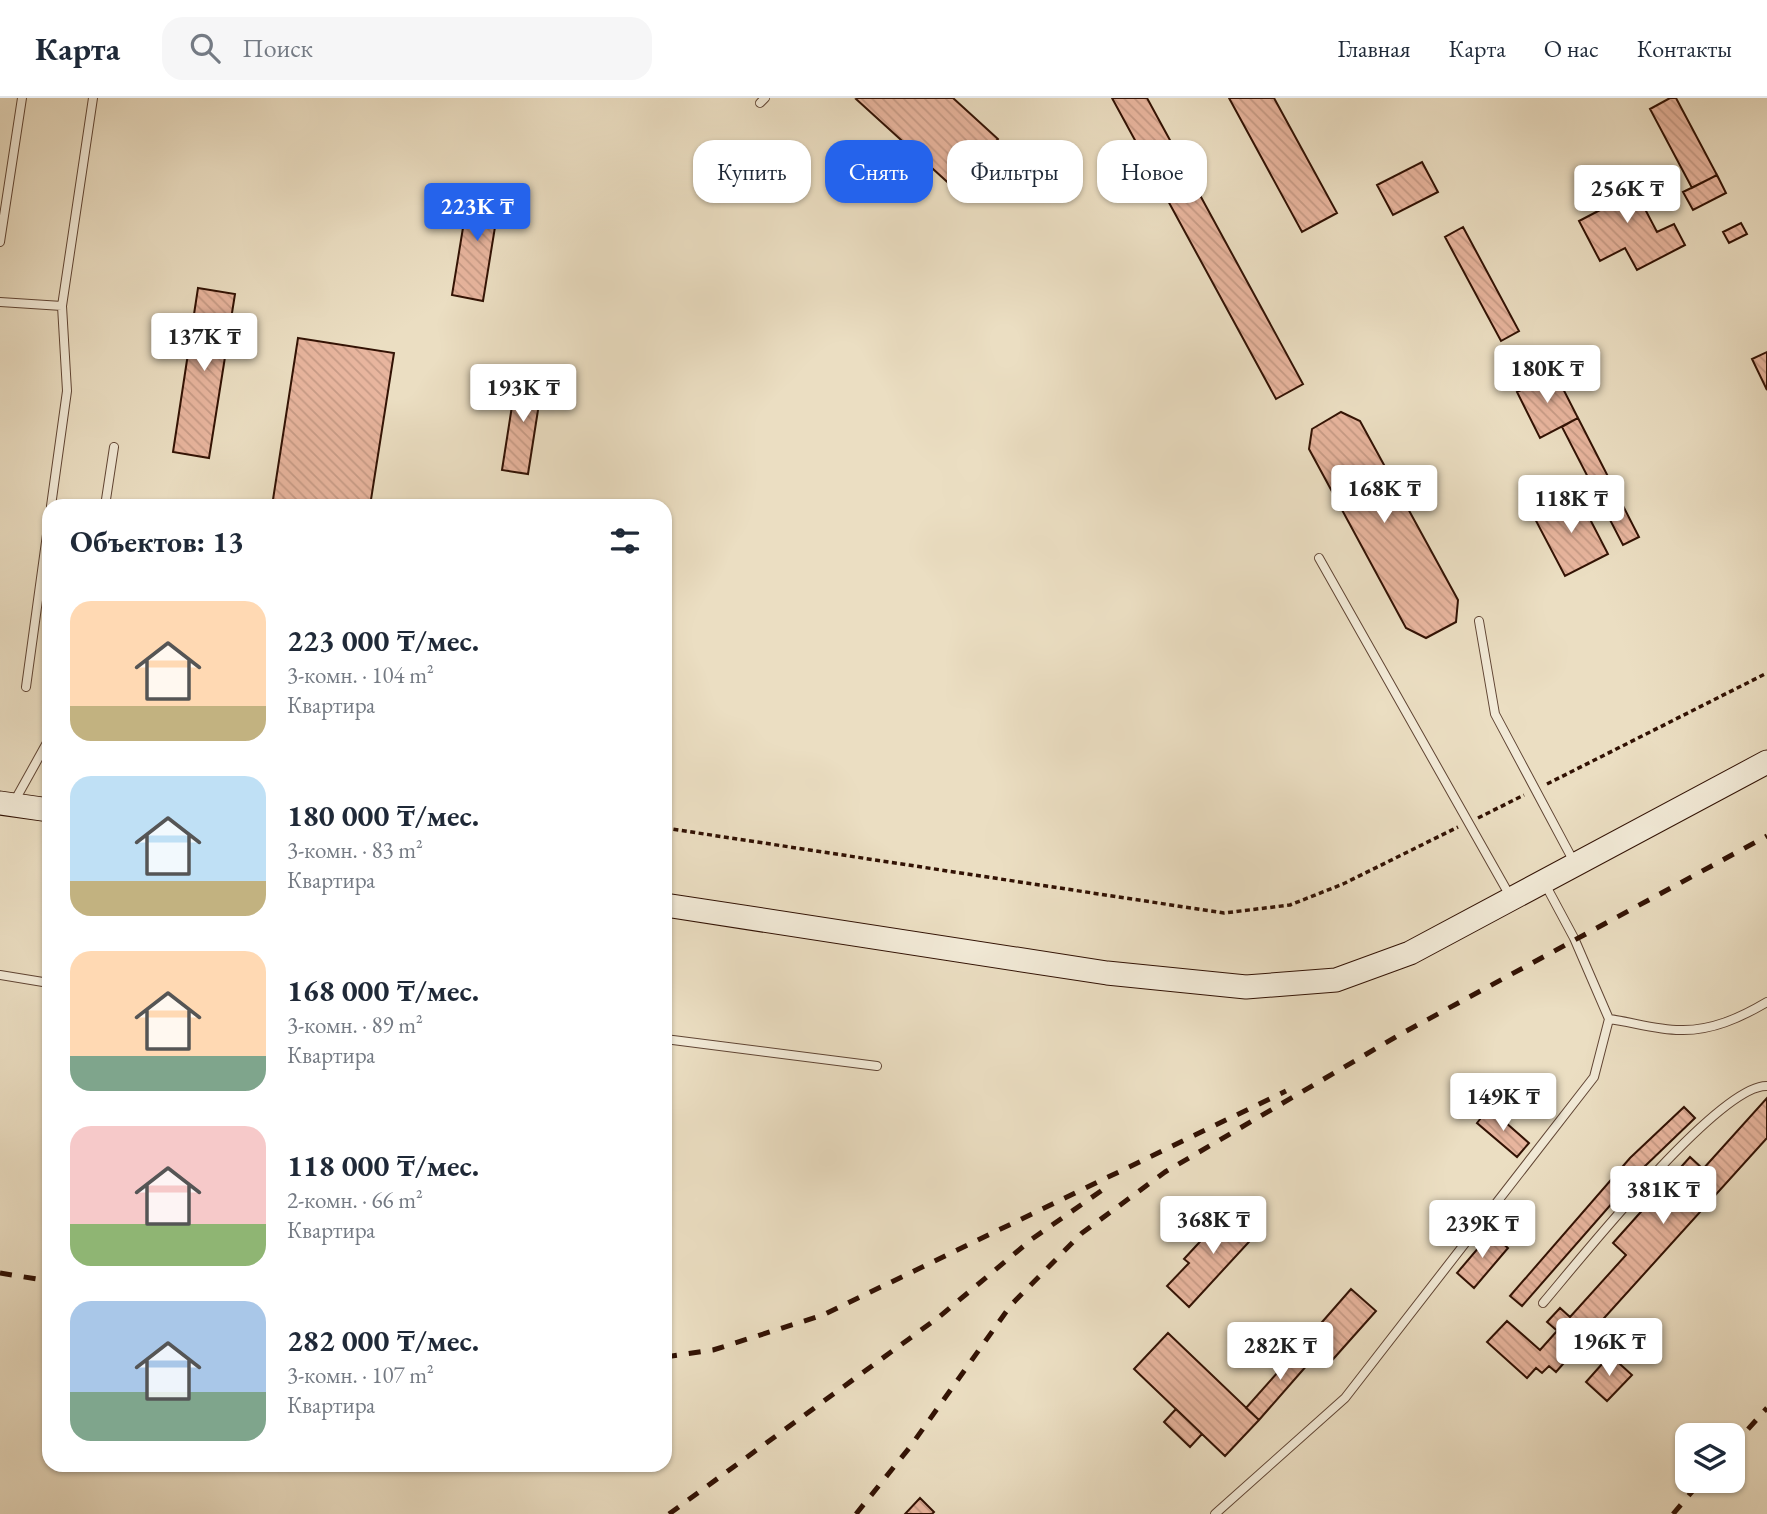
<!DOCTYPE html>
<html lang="ru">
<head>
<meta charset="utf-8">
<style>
	:root { --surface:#fff; --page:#f6f6f7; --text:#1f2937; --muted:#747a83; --line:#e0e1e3; --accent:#2563eb }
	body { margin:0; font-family:"EB Garamond",serif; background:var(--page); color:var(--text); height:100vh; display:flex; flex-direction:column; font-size:26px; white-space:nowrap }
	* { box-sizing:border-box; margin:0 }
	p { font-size:23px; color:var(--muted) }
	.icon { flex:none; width:38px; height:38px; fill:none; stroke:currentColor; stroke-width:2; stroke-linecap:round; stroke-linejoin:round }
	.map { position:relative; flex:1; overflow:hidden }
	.side { position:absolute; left:42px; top:401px; width:630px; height:973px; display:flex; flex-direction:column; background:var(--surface); border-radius:21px; box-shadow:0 2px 5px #0004 }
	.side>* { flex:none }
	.banner { position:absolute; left:693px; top:42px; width:665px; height:63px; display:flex; gap:14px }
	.fabs { position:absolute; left:1675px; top:1325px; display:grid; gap:14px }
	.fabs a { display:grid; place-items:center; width:70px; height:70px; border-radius:14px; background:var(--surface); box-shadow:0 2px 5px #0004; font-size:35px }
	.price { position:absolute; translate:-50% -60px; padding:0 16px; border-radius:7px; background:#fff; color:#222; font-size:23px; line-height:46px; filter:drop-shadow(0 2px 4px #0008) }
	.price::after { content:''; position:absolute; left:50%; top:42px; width:21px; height:16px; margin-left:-10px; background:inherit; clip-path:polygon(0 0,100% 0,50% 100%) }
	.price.active { background:var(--accent); color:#fff }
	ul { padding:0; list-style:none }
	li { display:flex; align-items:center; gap:21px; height:175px; padding:0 28px }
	li span { display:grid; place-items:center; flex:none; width:196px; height:140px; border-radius:21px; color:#555 }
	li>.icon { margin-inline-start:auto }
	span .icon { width:84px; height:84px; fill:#fffc; stroke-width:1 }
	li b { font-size:30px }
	h2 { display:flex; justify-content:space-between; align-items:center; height:84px; padding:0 28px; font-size:30px }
	.chip { padding:0 24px; border-radius:21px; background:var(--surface); box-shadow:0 2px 5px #0004; font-size:24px; line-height:63px }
	.chip.active { background:var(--accent); color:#fff }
	header { display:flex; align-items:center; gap:42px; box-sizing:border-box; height:98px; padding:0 35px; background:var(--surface); border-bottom:2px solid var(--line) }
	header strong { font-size:33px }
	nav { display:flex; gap:38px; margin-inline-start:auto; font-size:24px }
	.search { width:490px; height:63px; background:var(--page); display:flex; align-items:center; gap:18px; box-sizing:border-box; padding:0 24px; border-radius:21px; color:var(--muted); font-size:26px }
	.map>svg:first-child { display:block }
	.building { fill:url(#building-back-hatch); stroke:#321204; stroke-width:2 }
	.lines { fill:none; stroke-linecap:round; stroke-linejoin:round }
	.lane-casing { stroke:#604534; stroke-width:10 }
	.secondary-casing { stroke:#321204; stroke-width:25 }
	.path { stroke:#321204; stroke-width:3.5; stroke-dasharray:5 3.5; stroke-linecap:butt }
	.lane { stroke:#f2ead7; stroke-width:8 }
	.secondary { stroke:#f2ead7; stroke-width:23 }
	.rail { stroke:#321204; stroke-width:5; stroke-dasharray:12 12; stroke-linecap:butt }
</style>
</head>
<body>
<header>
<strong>Карта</strong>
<div class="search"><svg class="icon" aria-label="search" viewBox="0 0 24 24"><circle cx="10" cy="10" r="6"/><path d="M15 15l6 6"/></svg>Поиск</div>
<nav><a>Главная</a><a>Карта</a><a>О нас</a><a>Контакты</a></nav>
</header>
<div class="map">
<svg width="1767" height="1416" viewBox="0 0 1767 1416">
	<defs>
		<pattern id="building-back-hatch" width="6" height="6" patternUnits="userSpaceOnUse" patternTransform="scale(1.75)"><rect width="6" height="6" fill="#e8b59e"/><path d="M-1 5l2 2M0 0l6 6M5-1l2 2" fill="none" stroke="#c79b86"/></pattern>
	</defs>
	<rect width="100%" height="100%" fill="#ebdec2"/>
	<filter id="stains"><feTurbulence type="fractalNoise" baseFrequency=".00286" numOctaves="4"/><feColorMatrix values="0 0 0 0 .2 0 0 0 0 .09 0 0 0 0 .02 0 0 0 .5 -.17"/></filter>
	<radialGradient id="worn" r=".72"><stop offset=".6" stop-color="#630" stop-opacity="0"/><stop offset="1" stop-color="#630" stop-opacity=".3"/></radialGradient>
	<path class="building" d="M858 0H953L998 41 954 90 856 1Z
		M1112 0H1147L1303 286 1276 301Z
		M1229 0H1274L1337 115 1302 134Z
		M1670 0H1676L1717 77 1692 90 1650 11Z
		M1422 64 1438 94 1393 117 1377 87Z
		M1624 71 1657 134 1674 126 1685 147 1637 172 1625 150 1600 163 1579 123 1604 110 1592 88Z
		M1717 77 1726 95 1693 112 1683 94Z
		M470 87 501 92 483 203 452 197Z
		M1741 125 1747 136 1729 145 1723 134Z
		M1463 129 1519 233 1501 243 1445 139Z
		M198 190 235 196 209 360 173 354Z
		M298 240 394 255 370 408H272Z
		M1767 254V292L1752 261Z
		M1555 275 1578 320 1540 340 1517 294Z
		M517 276 543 280 528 376 502 372Z
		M1341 314 1360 323 1458 502 1456 524 1426 540 1406 530 1309 351 1312 331Z
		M1578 320 1639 439 1623 447 1562 329Z
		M1577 396 1608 456 1565 478 1534 419Z
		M1767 1000V1040L1577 1250 1547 1224 1560 1210 1570 1219 1626 1157 1613 1145 1690 1059 1703 1071Z
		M1684 1009 1695 1020 1642 1071 1522 1208 1510 1198 1630 1060Z
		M1489 1010 1529 1045 1517 1059 1477 1025Z
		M1233 1108 1259 1133 1189 1209 1167 1188 1189 1165 1184 1161Z
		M1491 1135 1508 1150 1474 1190 1457 1175Z
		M1351 1191 1376 1213 1327 1268 1302 1247Z
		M1507 1223 1540 1252 1557 1233 1577 1250 1556 1274 1549 1268 1542 1275 1536 1270 1527 1280 1487 1244Z
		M1168 1235 1259 1322 1225 1358 1134 1271Z
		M1302 1247 1315 1258 1259 1322 1246 1310Z
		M1610 1257 1632 1277 1607 1303 1586 1284Z
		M1176 1311 1202 1336 1190 1349 1164 1324Z
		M920 1400 934 1414 932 1416H905Z"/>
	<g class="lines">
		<defs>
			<path id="lane" d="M760 5 765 0
				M0 144 22 0
				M0 204 62 208
				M51 408 67 293 62 208 93 0
				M105 408 114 349
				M1319 460 1510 798
				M1479 523 1495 616 1574 764
				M26 589 49 422
				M14 704 49 641
				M0 877 49 885
				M1609 921C1632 924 1657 932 1680 932 1711 933 1740 920 1767 904
				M665 941 877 968
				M1543 1205C1578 1164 1719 986 1767 988
				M400 1367H412
				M1215 1416 1345 1300 1594 979 1609 921 1574 840 1545 786"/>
			<path id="secondary" d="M0 705 49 712
				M665 807 1107 875 1246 889 1336 882 1410 855 1767 664"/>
		</defs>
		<use href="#lane" class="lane-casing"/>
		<use href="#secondary" class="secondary-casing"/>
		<path class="path" d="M1547 686 1767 575
			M1478 720 1524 697
			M665 730 1224 815 1290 807 1343 786 1458 729"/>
		<use href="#lane" class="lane"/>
		<use href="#secondary" class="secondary"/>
		<path class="rail" d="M0 1175 49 1183
			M665 1259 713 1252 823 1217 1286 993
			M1732 1349 1767 1310
			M669 1416 939 1219 1032 1141 1111 1086
			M856 1416 910 1349 1011 1207 1082 1135 1165 1074 1399 937 1767 738
			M1673 1416 1702 1382"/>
	</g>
	<rect width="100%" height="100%" filter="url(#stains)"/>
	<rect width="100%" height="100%" fill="url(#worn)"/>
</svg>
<div class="fabs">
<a><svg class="icon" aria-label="layers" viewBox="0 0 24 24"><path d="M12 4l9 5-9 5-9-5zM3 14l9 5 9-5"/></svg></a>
</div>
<b class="price" style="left:1627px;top:127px">256K ₸</b>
<b class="price active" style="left:477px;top:145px">223K ₸</b>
<b class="price" style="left:204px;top:275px">137K ₸</b>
<b class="price" style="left:1547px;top:307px">180K ₸</b>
<b class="price" style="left:523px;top:326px">193K ₸</b>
<b class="price" style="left:1384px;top:427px">168K ₸</b>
<b class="price" style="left:1571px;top:437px">118K ₸</b>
<b class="price" style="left:1503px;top:1035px">149K ₸</b>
<b class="price" style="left:1663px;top:1128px">381K ₸</b>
<b class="price" style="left:1213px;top:1158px">368K ₸</b>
<b class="price" style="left:1482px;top:1162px">239K ₸</b>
<b class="price" style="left:1609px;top:1280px">196K ₸</b>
<b class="price" style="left:1280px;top:1284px">282K ₸</b>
<div class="banner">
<a class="chip">Купить</a>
<a class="chip active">Снять</a>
<a class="chip">Фильтры</a>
<a class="chip">Новое</a>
</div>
<section class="side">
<h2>Объектов: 13<svg class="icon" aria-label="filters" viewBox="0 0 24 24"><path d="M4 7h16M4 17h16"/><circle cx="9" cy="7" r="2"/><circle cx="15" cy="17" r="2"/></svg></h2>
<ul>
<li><span style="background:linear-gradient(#ffd9b3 75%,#c2b280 0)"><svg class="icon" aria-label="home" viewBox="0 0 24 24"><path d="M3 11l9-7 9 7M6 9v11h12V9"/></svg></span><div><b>223 000 ₸/мес.</b><p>3-комн. · 104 m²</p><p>Квартира</p></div></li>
<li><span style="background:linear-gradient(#bfe0f5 75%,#c2b280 0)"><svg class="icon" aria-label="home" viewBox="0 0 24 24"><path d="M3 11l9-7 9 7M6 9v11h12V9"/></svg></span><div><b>180 000 ₸/мес.</b><p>3-комн. · 83 m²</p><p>Квартира</p></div></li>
<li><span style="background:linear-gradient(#ffd9b3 75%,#7fa58c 0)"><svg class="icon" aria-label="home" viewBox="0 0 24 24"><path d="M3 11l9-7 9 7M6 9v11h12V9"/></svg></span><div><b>168 000 ₸/мес.</b><p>3-комн. · 89 m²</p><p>Квартира</p></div></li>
<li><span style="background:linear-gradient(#f6c9c9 70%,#8fb573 0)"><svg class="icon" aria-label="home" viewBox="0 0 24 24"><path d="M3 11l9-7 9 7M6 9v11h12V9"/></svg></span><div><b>118 000 ₸/мес.</b><p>2-комн. · 66 m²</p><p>Квартира</p></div></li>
<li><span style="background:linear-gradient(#a9c7e8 65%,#7fa58c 0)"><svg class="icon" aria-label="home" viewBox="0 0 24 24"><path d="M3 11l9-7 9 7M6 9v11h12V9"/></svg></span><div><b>282 000 ₸/мес.</b><p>3-комн. · 107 m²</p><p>Квартира</p></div></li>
</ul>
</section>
</div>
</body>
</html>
